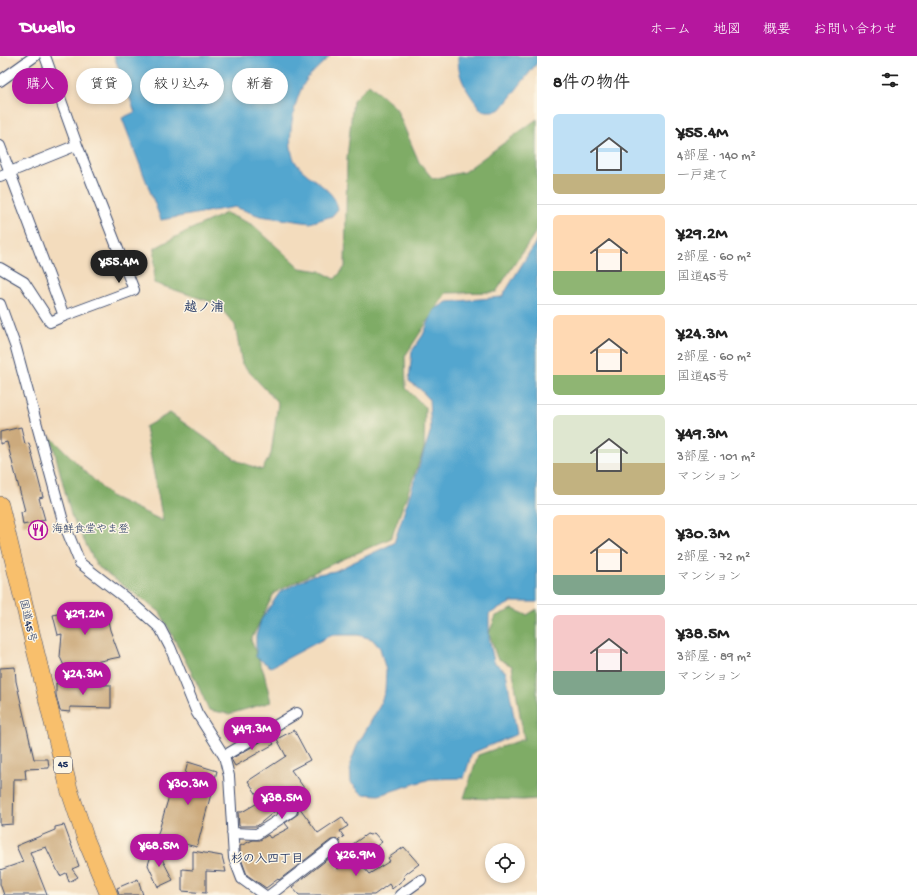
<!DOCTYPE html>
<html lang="ja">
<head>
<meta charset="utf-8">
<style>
	:root { --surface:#fff; --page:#f6f6f6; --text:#222; --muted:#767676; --line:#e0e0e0; --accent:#b5179e }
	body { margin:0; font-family:"Gochi Hand","Klee One",sans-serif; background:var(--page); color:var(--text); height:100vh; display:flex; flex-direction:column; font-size:15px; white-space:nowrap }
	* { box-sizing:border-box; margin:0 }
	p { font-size:13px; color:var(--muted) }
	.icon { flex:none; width:22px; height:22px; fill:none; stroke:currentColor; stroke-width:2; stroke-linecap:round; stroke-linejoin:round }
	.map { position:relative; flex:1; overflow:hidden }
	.side { display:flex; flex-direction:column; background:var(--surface); width:380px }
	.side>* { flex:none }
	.banner { position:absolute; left:12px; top:12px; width:380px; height:36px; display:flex; gap:8px }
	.fabs { position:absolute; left:485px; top:787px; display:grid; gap:8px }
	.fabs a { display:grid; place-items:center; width:40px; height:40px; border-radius:50%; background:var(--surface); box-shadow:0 2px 6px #0003; font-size:20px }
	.price { position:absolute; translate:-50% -34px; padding:0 9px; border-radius:14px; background:var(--accent); color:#fff; font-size:13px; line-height:26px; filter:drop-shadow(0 1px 2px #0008) }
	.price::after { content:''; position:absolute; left:50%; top:24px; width:12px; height:9px; margin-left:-6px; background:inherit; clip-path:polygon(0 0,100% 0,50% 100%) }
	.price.selected { background:#222; color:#fff }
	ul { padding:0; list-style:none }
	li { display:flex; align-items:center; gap:12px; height:100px; padding:0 16px }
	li+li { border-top:1px solid var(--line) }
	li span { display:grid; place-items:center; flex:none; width:112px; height:80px; border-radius:6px; color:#555 }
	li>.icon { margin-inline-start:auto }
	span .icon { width:48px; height:48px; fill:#fffc; stroke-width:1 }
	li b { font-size:17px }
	h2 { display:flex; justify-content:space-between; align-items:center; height:48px; padding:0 16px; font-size:17px }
	.tag { padding:0 14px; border-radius:18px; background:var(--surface); box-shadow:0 2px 6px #0003; font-size:14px; line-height:36px }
	.tag.selected { background:var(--accent); color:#fff }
	header { display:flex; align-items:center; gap:24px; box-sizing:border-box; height:56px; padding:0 20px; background:var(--accent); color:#fff }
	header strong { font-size:19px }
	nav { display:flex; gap:22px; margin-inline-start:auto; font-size:14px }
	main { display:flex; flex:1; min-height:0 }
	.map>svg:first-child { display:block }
	.forest { fill:#7fac66; stroke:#4d6e62 }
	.water { fill:#53a6cf; stroke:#376a96 }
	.building { fill:#ccaa7d }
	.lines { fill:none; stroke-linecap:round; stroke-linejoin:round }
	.minor-casing { stroke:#3b496c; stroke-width:12 }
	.trunk-casing { stroke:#3b496c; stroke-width:18 }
	.minor { stroke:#fff; stroke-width:10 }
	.trunk { stroke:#f8bf6c; stroke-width:17 }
	.labels { text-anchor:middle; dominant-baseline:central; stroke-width:3; stroke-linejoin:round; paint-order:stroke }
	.shield { fill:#fcf5e5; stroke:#5e6a86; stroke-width:1 }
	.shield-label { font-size:10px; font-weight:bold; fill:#1b2f5e }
	.poi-label { font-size:11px; fill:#1b2f5e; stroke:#fcf5e5; text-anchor:start }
	.street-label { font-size:11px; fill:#1b2f5e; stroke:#fcf5e5 }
	.neighbourhood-label { font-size:12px; font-weight:bold; fill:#1b2f5e; stroke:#fcf5e5 }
	.quarter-label { font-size:13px; font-weight:bold; fill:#1b2f5e; stroke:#fcf5e5 }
</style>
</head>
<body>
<header>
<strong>Dwello</strong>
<nav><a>ホーム</a><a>地図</a><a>概要</a><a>お問い合わせ</a></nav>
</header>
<main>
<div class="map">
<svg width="537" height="839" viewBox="0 0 537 839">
	<rect width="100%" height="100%" fill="#fcf5e5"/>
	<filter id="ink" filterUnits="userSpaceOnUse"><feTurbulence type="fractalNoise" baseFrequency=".025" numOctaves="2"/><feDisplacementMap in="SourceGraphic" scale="8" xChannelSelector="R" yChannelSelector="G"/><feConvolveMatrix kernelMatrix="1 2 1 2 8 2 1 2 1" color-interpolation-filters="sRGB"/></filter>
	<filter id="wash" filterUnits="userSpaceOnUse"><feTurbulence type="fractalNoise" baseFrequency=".012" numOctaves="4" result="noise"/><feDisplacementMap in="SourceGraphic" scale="16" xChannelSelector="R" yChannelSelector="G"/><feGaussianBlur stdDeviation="0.9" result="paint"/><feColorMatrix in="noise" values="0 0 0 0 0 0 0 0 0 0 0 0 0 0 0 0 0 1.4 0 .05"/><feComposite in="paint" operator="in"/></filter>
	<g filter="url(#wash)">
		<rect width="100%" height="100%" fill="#f3dcbd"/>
		<path class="forest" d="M369 28 396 52 419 106 433 123 464 116 537 63V174L496 236 446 237 405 300 406 332 425 351 424 393 391 482 321 513 274 537 251 584 264 617 271 646 229 658 209 654 195 623 160 556 97 510 71 459 51 381 110 440 163 465 145 371 170 357 238 405 262 414 271 398 278 347 242 308 235 269 217 248 154 227 155 192 187 175 226 157 253 169 300 212 320 215 335 223 345 211 347 103 353 44Z
			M513 553 527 559 537 553V743L523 744 464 742 478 699 524 683 512 610 497 602 489 577 496 560Z"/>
		<path class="water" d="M114 0H330C322 8 311 17 305 26 294 43 284 90 296 107 308 124 334 131 338 153L332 160 310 167 260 160 235 151 161 164 122 62 135 56Z
			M458 0H537V7L501 53 495 55H482C469 38 457 23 458 0Z
			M537 184V546H512L489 558V582L494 606 506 616 517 678 472 697 464 722 430 723 379 739 362 738 351 727 350 708 357 690 379 651 385 635 386 615 380 592 372 583 358 579H331L271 611 256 601V580L261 564 280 536 313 519 335 515 394 487 431 374 429 343 421 334 409 325 412 295 423 279 434 254 447 246 502 241Z"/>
		<g id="blocks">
			<path class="building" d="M42 19 51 41 40 45 32 23Z
				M21 371 25 388 29 387 43 441 39 442 45 464 23 469 21 456 25 455 7 386 0 388V376Z
				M104 547 110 574 120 601 65 612 60 601 62 578 58 579 53 559Z
				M15 611 16 625 34 703H48L49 712 25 713 26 723H14L13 768 0 769V612Z
				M56 627 111 629V652L70 651V656L60 655 56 639Z
				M294 674 310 704 291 714 307 736 294 744 318 777 342 761 348 770 340 775 344 781 339 784H331L279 824 278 823 266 832 247 819 240 800V790L253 784H260L268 779 270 782 289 772 285 767 298 758V752L291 749 277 757 275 755 257 770H239L238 756H242L261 745 248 725 286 700 277 683Z
				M269 681 274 688 235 710 231 703Z
				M188 706 217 715 197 791 157 781 172 730 181 733Z
				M64 769 79 810 72 813 78 821 69 826 66 817 60 820 46 791 30 796 47 839H4L0 828V814L23 806 16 790 55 774V771Z
				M374 777 382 786 363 800 353 788 367 778 370 779Z
				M156 784 162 803 173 824 158 831 148 809Z
				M404 791 419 808 403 820 405 822 392 833 389 828 374 839H299L292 831 329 802 338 813 355 801 369 818 390 805 388 802Z
				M193 795 222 800 226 816 206 815V837L182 835V813L193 814Z
				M138 823 143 839H119L117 832Z"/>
		</g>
	</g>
	<g filter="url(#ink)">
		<use href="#blocks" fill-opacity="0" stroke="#3b496c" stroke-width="1"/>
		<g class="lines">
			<defs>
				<path id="minor" d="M45 0 77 89
					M0 25 35 0
					M0 90 64 260 134 234 77 89 10 116 0 120
					M0 212 24 226 50 266 64 260
					M0 248 16 292 63 465 80 507 132 547 160 572 170 591 197 657 224 700 229 720 234 802 242 823 264 839
					M224 700 297 657
					M232 777 257 778 292 755
					M270 839 335 789
					M400 839 421 824"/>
				<path id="trunk" d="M0 449 69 733 86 784 109 839"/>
			</defs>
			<use href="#minor" class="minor-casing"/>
			<use href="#trunk" class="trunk-casing"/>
			<use href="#minor" class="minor"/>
			<use href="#trunk" class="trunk"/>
		</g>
	</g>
	<defs>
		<symbol id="restaurant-ring" viewBox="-11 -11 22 22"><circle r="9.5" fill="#fcf5e5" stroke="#b5179e" stroke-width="1.5"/><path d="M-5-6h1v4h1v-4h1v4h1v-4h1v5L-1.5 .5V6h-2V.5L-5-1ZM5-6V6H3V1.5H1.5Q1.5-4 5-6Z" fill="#b5179e"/></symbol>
	</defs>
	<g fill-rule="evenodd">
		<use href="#restaurant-ring" x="27" y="463" width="22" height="22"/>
	</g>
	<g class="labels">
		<rect class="shield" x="54" y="701" width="18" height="16" rx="3"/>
		<g class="shield-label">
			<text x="63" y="709">45</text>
		</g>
		<g class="poi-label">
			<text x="52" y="474">海鮮食堂やま登</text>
		</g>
		<g class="street-label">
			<text transform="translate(27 565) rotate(77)">国道45号</text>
		</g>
		<g class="neighbourhood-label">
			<text x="267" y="804">杉の入四丁目</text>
		</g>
		<g class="quarter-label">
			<text x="204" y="252">越ノ浦</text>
		</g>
	</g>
</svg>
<div class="fabs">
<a><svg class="icon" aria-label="locate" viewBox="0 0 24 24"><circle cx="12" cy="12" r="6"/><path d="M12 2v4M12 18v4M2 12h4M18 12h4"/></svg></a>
</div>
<b class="price selected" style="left:119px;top:228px">¥55.4M</b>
<b class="price" style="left:85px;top:580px">¥29.2M</b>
<b class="price" style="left:83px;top:640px">¥24.3M</b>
<b class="price" style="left:252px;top:695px">¥49.3M</b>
<b class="price" style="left:188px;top:750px">¥30.3M</b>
<b class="price" style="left:282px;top:764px">¥38.5M</b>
<b class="price" style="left:159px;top:812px">¥68.5M</b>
<b class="price" style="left:356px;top:821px">¥26.9M</b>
<div class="banner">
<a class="tag selected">購入</a>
<a class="tag">賃貸</a>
<a class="tag">絞り込み</a>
<a class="tag">新着</a>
</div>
</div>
<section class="side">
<h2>8件の物件<svg class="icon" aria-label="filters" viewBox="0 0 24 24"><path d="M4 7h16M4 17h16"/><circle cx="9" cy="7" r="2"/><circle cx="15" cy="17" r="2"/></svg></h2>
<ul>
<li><span style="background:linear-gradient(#bfe0f5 75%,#c2b280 0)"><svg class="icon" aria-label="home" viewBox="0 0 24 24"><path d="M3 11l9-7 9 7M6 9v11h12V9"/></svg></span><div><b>¥55.4M</b><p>4部屋 · 140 m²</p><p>一戸建て</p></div></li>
<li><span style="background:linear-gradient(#ffd9b3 70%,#8fb573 0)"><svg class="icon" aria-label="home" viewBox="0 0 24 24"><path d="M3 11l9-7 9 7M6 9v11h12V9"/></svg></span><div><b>¥29.2M</b><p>2部屋 · 60 m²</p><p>国道45号</p></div></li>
<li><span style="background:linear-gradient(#ffd9b3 75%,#8fb573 0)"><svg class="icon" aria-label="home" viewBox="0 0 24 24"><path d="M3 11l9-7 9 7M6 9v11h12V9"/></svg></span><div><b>¥24.3M</b><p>2部屋 · 60 m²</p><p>国道45号</p></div></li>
<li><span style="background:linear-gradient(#dfe7d0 60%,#c2b280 0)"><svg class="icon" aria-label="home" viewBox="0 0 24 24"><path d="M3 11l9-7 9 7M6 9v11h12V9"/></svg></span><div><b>¥49.3M</b><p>3部屋 · 101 m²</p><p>マンション</p></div></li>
<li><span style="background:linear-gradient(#ffd9b3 75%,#7fa58c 0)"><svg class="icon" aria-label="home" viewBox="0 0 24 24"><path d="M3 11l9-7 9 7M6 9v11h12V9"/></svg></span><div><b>¥30.3M</b><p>2部屋 · 72 m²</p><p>マンション</p></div></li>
<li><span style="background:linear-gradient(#f6c9c9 70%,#7fa58c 0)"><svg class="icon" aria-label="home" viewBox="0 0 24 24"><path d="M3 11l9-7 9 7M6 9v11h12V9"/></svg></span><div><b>¥38.5M</b><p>3部屋 · 89 m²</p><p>マンション</p></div></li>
</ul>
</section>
</main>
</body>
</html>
